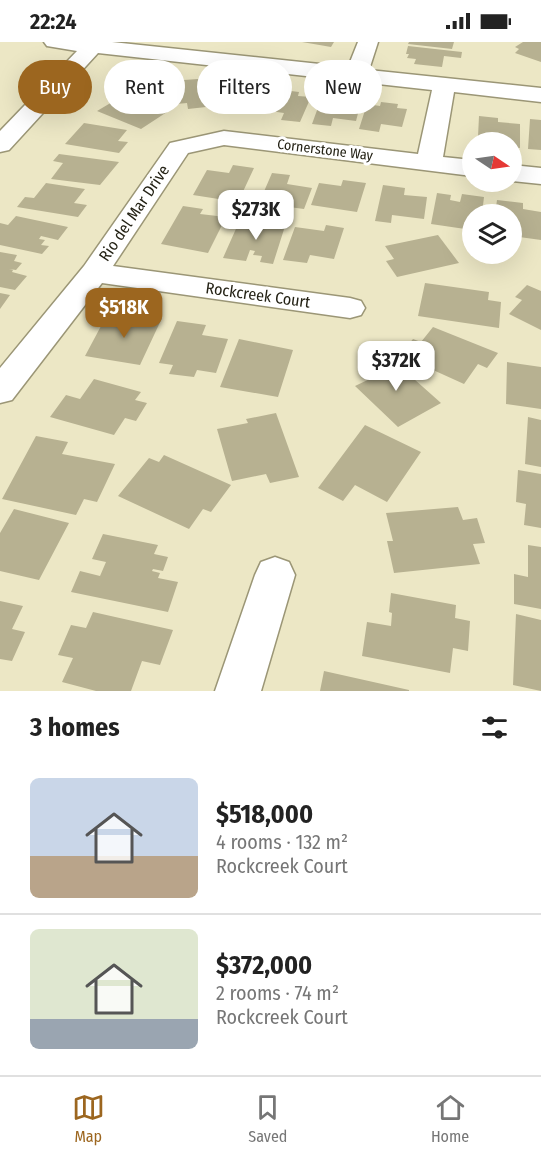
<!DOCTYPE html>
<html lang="en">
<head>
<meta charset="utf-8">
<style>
	:root { --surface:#fff; --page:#f6f6f6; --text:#222; --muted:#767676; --line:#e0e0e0; --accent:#9c661f }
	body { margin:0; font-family:"Fira Sans Condensed",sans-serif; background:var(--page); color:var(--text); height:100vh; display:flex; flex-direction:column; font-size:22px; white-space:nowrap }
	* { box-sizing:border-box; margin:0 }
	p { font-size:20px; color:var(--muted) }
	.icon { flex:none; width:33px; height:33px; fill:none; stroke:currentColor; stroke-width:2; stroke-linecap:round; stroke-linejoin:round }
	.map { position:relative; height:649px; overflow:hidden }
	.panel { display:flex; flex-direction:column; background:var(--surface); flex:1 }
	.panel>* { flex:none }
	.top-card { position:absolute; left:18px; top:18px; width:506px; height:54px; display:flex; gap:12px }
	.needle { width:39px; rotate:103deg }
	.fabs { position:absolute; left:462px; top:90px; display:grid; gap:12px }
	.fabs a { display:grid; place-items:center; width:60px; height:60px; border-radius:50%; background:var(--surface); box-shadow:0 6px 24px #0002; font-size:30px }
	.price { position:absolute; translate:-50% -51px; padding:0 14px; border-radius:12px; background:#fff; color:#222; font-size:20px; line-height:39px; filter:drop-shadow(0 2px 3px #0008) }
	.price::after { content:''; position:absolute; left:50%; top:36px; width:18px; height:14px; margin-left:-9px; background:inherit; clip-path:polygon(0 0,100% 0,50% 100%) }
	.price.active { background:var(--accent); color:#fff }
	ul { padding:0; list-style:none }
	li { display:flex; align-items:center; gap:18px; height:150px; padding:0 30px }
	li+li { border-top:2px solid var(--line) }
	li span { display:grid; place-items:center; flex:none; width:168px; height:120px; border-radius:9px; color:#555 }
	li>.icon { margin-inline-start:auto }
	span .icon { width:72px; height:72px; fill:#fffc; stroke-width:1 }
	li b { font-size:26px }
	h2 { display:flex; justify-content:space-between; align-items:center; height:72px; padding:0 30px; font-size:26px }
	.chip { padding:0 21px; border-radius:27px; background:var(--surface); box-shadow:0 6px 24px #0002; font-size:21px; line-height:54px }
	.chip.active { background:var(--accent); color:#fff }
	.status { display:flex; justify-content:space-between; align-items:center; height:42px; padding:0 30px; background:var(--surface); direction:ltr }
	.status svg { height:16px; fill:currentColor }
	.tabs { display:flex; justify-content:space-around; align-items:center; height:84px; border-top:2px solid var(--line); background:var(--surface); font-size:16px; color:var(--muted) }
	.tabs a { display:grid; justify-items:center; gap:3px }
	.tabs .active { color:var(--accent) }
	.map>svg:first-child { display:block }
	.building { fill:#b7b191 }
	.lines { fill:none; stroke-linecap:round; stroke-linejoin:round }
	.minor-casing { stroke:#9b9676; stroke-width:3 }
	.minor { fill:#fff; fill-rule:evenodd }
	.labels { text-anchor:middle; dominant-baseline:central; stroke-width:6; stroke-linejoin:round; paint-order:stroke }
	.far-street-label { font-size:14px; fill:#242215; stroke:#fff }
	.street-label { font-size:16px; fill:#242215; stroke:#fff }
</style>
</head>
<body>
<div class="status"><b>22:24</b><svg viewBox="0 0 49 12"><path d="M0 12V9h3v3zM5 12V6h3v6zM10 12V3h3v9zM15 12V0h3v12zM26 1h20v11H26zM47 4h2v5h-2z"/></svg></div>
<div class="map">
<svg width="541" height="649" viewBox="0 0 541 649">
	<rect width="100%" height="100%" fill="#ece7c5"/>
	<path class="building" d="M302 0H334L331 5Z
		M409 0H454L452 7 408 2Z
		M523 0H541V20L515 11 519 7 515 5Z
		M408 4 462 10 461 16 444 14 442 25 414 22 416 17 407 16 409 12H406Z
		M198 37 206 65 188 67 187 61 165 63 161 46 185 44 184 38Z
		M234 43 260 44 256 64 237 63 236 69 215 68 221 45 233 46Z
		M283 48 299 50 298 54 311 55 300 80 281 78 284 71 263 68 272 51 281 52Z
		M119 56 128 60 133 57 167 70 141 87 97 69Z
		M343 59 361 60 356 79 333 76 331 84 312 82 320 60 342 62Z
		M381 60 398 62 397 66 407 67 402 85 381 82 379 90 359 87 367 62 380 64Z
		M479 74 498 76V80L520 82V106L512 105V100H498V98L478 95Z
		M530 77 541 78V108L528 107Z
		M84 81 127 88 118 99 128 100 119 111 65 102Z
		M59 112 119 120 100 143 51 137 63 121 53 119Z
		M233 123 254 126 240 156 227 154 225 158 193 153 207 128 229 131Z
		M272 131 290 133 287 142 312 146 304 167 259 161Z
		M343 138 366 141 357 170 311 163 319 141 341 144Z
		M46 141 85 147 74 161 87 163 78 175 17 165 25 155 34 156Z
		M383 143 405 146 404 153 427 155 424 177 392 173 391 181 375 179Z
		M437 151 451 153 450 158 460 160 462 152 484 155 482 172H472V188L431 182Z
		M497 158 523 161V167L541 170V198L512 194V172H495Z
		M183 164 203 167 200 172 226 175 208 211 161 202Z
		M16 174 68 185 58 198 41 194 39 197 45 198 41 203 49 204 42 212 0 203V181L8 183Z
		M266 179 286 181 273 222 260 220 262 214 253 213 255 209 250 208 246 219 223 216 239 180 264 184Z
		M326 183 344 186 334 217 310 213 307 221 283 218 295 185 324 189Z
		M438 193 459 221 397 235 386 219 394 217 385 204Z
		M0 210 17 213 14 219 22 221 16 228 9 227 13 228 12 230 27 234 15 248 0 245Z
		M425 241 489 250 488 258 501 260 499 286 418 274Z
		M527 243 541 249V288L509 272 522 258 515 255Z
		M0 251 10 253 0 267Z
		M108 271 124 273 121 280 133 282 138 272 162 276 140 323 85 314Z
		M177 279 206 283 202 293 228 297 216 331 197 328 194 335 169 332 173 323 159 321Z
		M433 285 498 311 487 326 478 322 464 342 400 313 413 297 421 300Z
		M239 297 293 308 278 355 220 345Z
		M387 313 441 361 398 385 355 344 376 334 365 324Z
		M507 320 541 325V367L506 362Z
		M94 337 141 350 135 358 147 361 136 379 125 376 114 393 50 375 66 353 80 357Z
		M276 371 299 435 270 441 266 432 232 439 217 387 248 381 246 377Z
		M528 375 541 378V425L525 422Z
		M365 383 421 410 387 460 355 443 343 459 318 446Z
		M36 394 68 400 62 412 115 422 97 460 84 457 76 473 2 457Z
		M164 413 231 443 211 470 203 467 189 487 118 454 149 416 159 420Z
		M518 428 541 432V486L524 483 526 462 516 460Z
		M458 465 463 478 477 476 485 501 473 502 480 522 394 531 387 499H393L386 471Z
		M14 467 69 481 39 538 0 529V491Z
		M103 492 158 503 154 512 168 515 163 529 153 527 152 529 160 531 158 536 178 540 168 570 71 550 80 529 100 534 106 520 92 517Z
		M528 503 541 505V567L514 562V532L528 535Z
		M391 551 456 563 455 576 470 579 468 609 453 606 450 631 362 614 367 580 391 584 392 571 389 570Z
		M0 559 23 564 12 587 25 590 12 619 0 617Z
		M93 570 173 588 160 623 142 619 131 649H96L62 640 73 616 58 613 71 583 86 586Z
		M516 572 541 578V649L513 643Z
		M324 629 409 648V649H320Z"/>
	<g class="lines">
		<defs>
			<path id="minor" d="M44 0H112L348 25 358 0H378L369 28 541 46V60L454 50 443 115 472 118V134L224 103 188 111 113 224 350 256 361 259 365 266 361 273 350 276 102 241 12 358 0 361V326L84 224 170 101 224 89 418 112 432 48 98 11 9 108 0 110V89L77 9 47 4Z
				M512 123 541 126V142L512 139Z
				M275 515 289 520 295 533 261 649H215L255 533 261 520Z"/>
		</defs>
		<use href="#minor" class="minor-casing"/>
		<use href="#minor" class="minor"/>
	</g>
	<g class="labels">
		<g class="far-street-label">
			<text transform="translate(325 108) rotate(7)">Cornerstone Way</text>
		</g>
		<g class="street-label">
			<text transform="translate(134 171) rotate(-56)">Rio del Mar Drive</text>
			<text transform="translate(258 253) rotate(8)">Rockcreek Court</text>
		</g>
	</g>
</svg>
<div class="fabs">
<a><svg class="needle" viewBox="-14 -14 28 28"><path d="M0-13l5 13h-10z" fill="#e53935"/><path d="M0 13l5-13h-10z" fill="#767676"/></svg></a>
<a><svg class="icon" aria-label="layers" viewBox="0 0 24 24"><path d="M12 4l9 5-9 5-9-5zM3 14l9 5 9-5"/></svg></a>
</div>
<b class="price" style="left:256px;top:199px">$273K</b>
<b class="price active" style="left:124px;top:297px">$518K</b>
<b class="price" style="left:396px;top:350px">$372K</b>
<div class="top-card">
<a class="chip active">Buy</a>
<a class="chip">Rent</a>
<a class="chip">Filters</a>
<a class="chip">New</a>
</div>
</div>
<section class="panel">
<h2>3 homes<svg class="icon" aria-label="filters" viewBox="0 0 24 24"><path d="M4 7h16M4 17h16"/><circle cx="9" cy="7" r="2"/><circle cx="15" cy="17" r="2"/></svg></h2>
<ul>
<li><span style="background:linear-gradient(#c9d6e8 65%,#b9a48a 0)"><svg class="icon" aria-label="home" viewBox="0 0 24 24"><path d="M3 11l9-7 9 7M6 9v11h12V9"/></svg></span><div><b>$518,000</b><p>4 rooms · 132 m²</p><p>Rockcreek Court</p></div></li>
<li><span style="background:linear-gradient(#dfe7d0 75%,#9aa5b1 0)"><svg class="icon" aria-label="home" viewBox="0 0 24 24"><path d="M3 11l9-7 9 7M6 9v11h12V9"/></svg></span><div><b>$372,000</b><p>2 rooms · 74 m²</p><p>Rockcreek Court</p></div></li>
</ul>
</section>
<nav class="tabs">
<a class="active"><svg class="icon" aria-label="map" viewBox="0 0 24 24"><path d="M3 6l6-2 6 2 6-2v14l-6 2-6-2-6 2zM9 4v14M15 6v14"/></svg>Map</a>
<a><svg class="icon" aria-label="saved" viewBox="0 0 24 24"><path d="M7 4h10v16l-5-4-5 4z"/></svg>Saved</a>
<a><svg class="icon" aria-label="home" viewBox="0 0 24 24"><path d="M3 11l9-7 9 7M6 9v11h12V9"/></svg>Home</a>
</nav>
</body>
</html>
